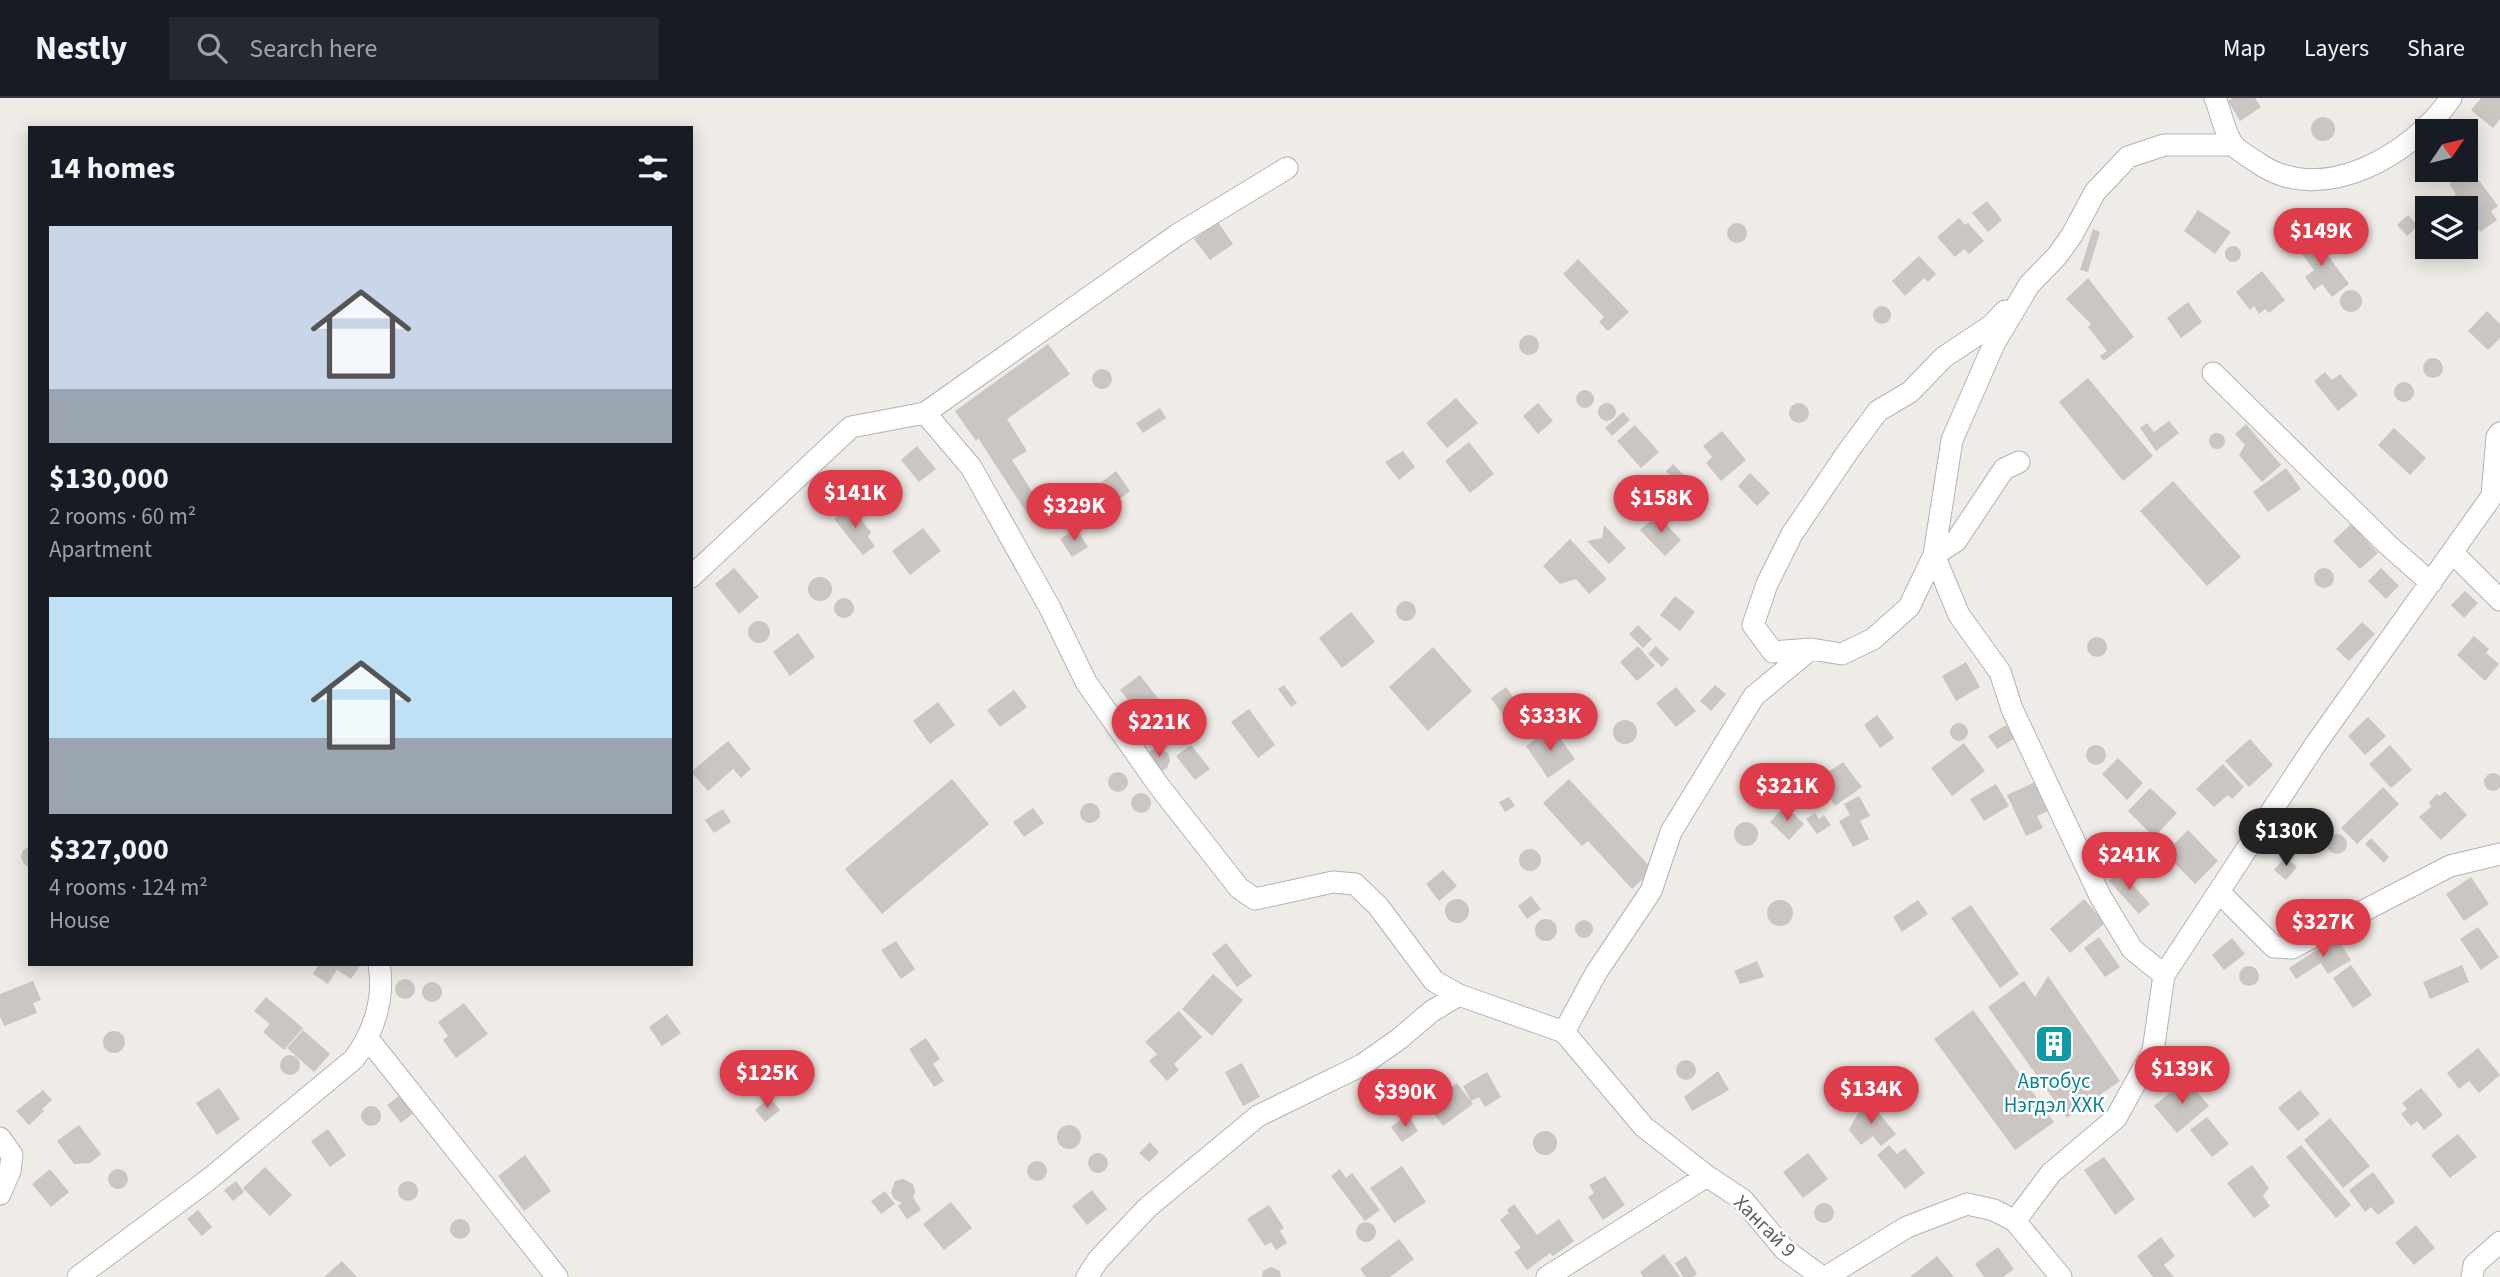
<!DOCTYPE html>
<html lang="en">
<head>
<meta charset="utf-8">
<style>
	:root { --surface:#171b24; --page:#242831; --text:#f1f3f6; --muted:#9ea1a6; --line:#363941; --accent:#de3c4a }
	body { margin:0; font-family:"Source Sans 3",sans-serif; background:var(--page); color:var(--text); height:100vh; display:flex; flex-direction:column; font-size:26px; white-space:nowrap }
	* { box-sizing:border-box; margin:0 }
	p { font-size:23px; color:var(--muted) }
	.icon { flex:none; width:38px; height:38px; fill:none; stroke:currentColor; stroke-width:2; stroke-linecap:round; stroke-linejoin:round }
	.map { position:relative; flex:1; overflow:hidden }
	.sheet { position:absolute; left:28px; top:28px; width:665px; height:840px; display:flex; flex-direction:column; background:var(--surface); border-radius:0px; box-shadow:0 4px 18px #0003 }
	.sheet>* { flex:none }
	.needle { width:46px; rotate:55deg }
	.tools { position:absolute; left:2415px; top:21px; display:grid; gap:14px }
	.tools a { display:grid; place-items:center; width:63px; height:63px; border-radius:0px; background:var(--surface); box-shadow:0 4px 18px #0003; font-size:35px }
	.price { position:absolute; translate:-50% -60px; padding:0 16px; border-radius:24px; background:var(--accent); color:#fff; font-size:23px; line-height:46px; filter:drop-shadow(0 2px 4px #0008) }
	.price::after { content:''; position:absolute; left:50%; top:42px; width:21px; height:16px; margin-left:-10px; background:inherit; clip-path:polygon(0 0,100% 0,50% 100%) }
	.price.selected { background:#222; color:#fff }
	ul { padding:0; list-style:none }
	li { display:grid; align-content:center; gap:14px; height:371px; padding:0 21px }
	li span { display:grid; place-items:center; height:217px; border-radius:0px; color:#555 }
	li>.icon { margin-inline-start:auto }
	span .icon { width:126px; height:126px; fill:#fffc; stroke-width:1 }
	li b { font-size:30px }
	h2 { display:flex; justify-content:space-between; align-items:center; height:84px; padding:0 21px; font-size:30px }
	header { display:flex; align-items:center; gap:42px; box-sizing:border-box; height:98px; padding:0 35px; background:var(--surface); border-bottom:2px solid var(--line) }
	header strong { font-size:33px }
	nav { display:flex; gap:38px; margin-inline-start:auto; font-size:24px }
	.search { width:490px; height:63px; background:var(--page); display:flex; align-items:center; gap:18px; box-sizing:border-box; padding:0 24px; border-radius:0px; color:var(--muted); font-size:26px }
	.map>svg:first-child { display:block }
	.building { fill:#cbc6c2 }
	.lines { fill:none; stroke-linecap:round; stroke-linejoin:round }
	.minor-casing { stroke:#b1b4b7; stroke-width:23 }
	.minor { stroke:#fff; stroke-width:21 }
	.labels { text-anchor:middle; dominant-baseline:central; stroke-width:5; stroke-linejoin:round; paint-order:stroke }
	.culture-label { font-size:21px; fill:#0d838f; stroke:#fff }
	.street-label { font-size:21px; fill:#5e6265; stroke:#fff }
</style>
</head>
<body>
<header>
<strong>Nestly</strong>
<div class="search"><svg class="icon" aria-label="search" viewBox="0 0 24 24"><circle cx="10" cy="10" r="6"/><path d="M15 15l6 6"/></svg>Search here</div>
<nav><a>Map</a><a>Layers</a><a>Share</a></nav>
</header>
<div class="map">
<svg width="2500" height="1179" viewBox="0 0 2500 1179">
	<rect width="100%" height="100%" fill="#efebe6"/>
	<path class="building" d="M2233 0H2255L2261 9 2240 23 2228 3Z
		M2481 0H2500V21L2493 30 2471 12Z
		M2311 31a12 12 0 1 1 24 0a12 12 0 1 1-24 0Z
		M2470 70 2498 108 2491 113 2497 122 2480 134 2466 115V110H2462L2454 98 2456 96 2449 86Z
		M1987 103 2002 122 1988 134 1972 115Z
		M2198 112 2231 134 2215 156 2184 133Z
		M2408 117 2418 128 2407 138 2397 127Z
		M2352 119 2354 127 2316 136 2314 127Z
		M1959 120 1965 127 1968 125 1984 143 1969 156 1964 151 1955 159 1937 139Z
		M1218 124 1233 146 1210 162 1194 141Z
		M1727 135a10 10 0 1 1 20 0a10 10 0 1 1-20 0Z
		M2093 131 2100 134 2088 174 2080 172Z
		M2308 136 2318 149 2321 148 2349 186 2332 199 2322 186 2314 192 2305 179 2314 172 2295 147Z
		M2225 156a8 8 0 1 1 16 0a8 8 0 1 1-16 0Z
		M1919 158 1936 176 1928 184 1924 180 1905 198 1892 183Z
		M1578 161 1629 214 1608 233 1599 224 1604 219 1563 176Z
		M2262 173 2285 202 2269 215 2265 211 2259 216 2254 208 2250 212 2236 194Z
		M2088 180 2134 239 2104 263 2100 258 2107 253 2088 229 2091 226 2066 201Z
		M2340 203a11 11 0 1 1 22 0a11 11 0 1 1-22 0Z
		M2188 204 2202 224 2181 240 2167 220Z
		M1873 217a9 9 0 1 1 18 0a9 9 0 1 1-18 0Z
		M2487 213 2500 226V240L2488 252 2468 233Z
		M1519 247a10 10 0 1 1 20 0a10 10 0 1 1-20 0Z
		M1048 246 1070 276 1007 321 1027 353 1012 362 1045 414 1032 423 978 340 976 343 955 313Z
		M2423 270a10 10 0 1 1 20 0a10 10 0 1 1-20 0Z
		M1092 281a10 10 0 1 1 20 0a10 10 0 1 1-20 0Z
		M2325 274 2332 282 2340 276 2358 297 2338 313 2314 283Z
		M2088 280 2153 358 2123 383 2059 304Z
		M2394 294a10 10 0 1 1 20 0a10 10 0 1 1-20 0Z
		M1576 301a9 9 0 1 1 18 0a9 9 0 1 1-18 0Z
		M1456 300 1478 325 1447 350 1426 325Z
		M1598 314a9 9 0 1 1 18 0a9 9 0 1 1-18 0Z
		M1538 305 1553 323 1538 336 1523 318Z
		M1789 315a10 10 0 1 1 20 0a10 10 0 1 1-20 0Z
		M1160 310 1166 320 1143 335 1136 325Z
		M1623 314 1630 322 1612 338 1605 330Z
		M2169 323 2179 335 2156 353 2140 330 2147 325 2154 334Z
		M2246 326 2281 367 2262 384 2239 357 2245 347 2235 336Z
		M1635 327 1659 354 1641 370 1617 343Z
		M2394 330 2426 360 2410 377 2378 347Z
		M1722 333 1746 362 1721 383 1706 365 1712 359 1703 348Z
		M2209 343a8 8 0 1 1 16 0a8 8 0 1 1-16 0Z
		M1469 344 1494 376 1470 395 1445 363Z
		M917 348 936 371 919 384 901 362Z
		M1403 353 1415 369 1399 382 1385 364Z
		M1673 366 1700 394 1693 401 1666 373Z
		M2286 370 2301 391 2268 414 2253 394Z
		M1116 373 1130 393 1096 419 1080 401Z
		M1750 375 1770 395 1757 408 1738 388Z
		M2173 383 2241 459 2207 488 2140 413Z
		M867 397a10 10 0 1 1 20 0a10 10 0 1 1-20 0Z
		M1649 391 1665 407 1657 414 1641 398Z
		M850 408 871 434 868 439 875 448 863 457 834 421Z
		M1657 417 1681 442 1665 458 1640 432Z
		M2351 426 2378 455 2360 471 2333 443Z
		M1604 427 1626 450 1609 466 1587 443 1602 440Z
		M923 430 941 453 910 477 892 453Z
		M1076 431 1088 449 1072 459 1060 441Z
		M1570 441 1607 481 1589 496 1576 481 1560 486 1543 468Z
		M734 470 759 499 739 516 715 486Z
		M2381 470 2399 488 2386 501 2368 483Z
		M2314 480a10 10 0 1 1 20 0a10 10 0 1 1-20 0Z
		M808 491a12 12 0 1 1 24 0a12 12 0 1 1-24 0Z
		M2465 493 2478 505 2464 520 2451 507Z
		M1675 498 1695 514 1680 533 1660 517Z
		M834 510a10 10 0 1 1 20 0a10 10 0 1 1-20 0Z
		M1396 513a10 10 0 1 1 20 0a10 10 0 1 1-20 0Z
		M1351 514 1375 544 1342 570 1319 540Z
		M748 534a11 11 0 1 1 22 0a11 11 0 1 1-22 0Z
		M2362 524 2375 536 2349 563 2336 551Z
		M1638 527 1652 541 1643 550 1629 536Z
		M798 535 815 559 790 578 773 554Z
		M2474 538 2489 551 2486 555 2499 566 2485 583 2457 557Z
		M2087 549a10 10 0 1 1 20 0a10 10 0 1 1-20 0Z
		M1638 548 1655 568 1637 583 1620 564Z
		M1656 548 1669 561 1662 569 1648 556Z
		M1433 549 1472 593 1428 633 1389 589Z
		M1966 564 1980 589 1956 603 1942 578Z
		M1140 577 1166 611 1147 626 1120 592Z
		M1284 587 1297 605 1291 609 1278 591Z
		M1715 587 1726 596 1711 613 1700 603Z
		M1506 589 1520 609 1505 620 1491 600Z
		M1676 589 1696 613 1676 629 1656 605Z
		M1014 592 1027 609 1000 629 987 612Z
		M938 604 955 627 930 646 913 623Z
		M1249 611 1275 647 1258 660 1231 624Z
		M1877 617 1894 640 1880 650 1864 627Z
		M2368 619 2386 638 2365 657 2348 638Z
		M1613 634a12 12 0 1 1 24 0a12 12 0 1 1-24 0Z
		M1950 634a9 9 0 1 1 18 0a9 9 0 1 1-18 0Z
		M2006 627 2015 640 1997 651 1988 638Z
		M1552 629 1575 661 1548 680 1526 648Z
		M2250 641 2273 667 2249 689 2225 663Z
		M728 643 751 671 741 680 733 671 708 693 691 674Z
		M1964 645 1985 673 1952 698 1931 670Z
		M1191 647 1210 671 1195 682 1176 658Z
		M2390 647 2412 672 2391 690 2369 666Z
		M2086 657a10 10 0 1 1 20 0a10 10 0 1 1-20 0Z
		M1158 650 1168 655 1170 662 1167 670 1160 674 1147 658 1151 652Z
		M2118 660 2143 685 2127 702 2102 676Z
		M1843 664 1862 689 1835 708 1824 691 1831 685 1825 676Z
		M2223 666 2244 689 2232 701 2228 697 2214 709 2196 691Z
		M1108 684a10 10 0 1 1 20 0a10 10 0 1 1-20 0Z
		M2484 684a9 9 0 1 1 18 0a9 9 0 1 1-18 0Z
		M952 681 989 726 882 816 845 771Z
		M1569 681 1653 772 1632 791 1588 743 1582 748 1543 705Z
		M2035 684 2048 713 2037 718 2043 730 2026 738 2007 697Z
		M1996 686 2009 708 1984 723 1970 701Z
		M2383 689 2399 706 2357 746 2341 730Z
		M2150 690 2177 715 2154 739 2128 713Z
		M2445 693 2467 717 2441 742 2419 719 2431 709 2429 704 2437 696 2440 698Z
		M1131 705a10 10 0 1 1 20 0a10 10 0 1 1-20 0Z
		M1859 698 1870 718 1860 723 1869 741 1853 749 1839 723 1850 717 1844 706Z
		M1509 699 1515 708 1505 714 1499 704Z
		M1080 715a10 10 0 1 1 20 0a10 10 0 1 1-20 0Z
		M1785 708 1804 726 1789 742 1770 724Z
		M1033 710 1044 725 1024 739 1013 724Z
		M723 711 731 724 714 735 705 722Z
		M1815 715 1819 721 1824 717 1831 727 1817 736 1806 721Z
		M1734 736a12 12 0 1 1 24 0a12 12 0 1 1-24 0Z
		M2188 732 2218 763 2195 786 2165 755Z
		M2327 746a10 10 0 1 1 20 0a10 10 0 1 1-20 0Z
		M2371 740 2389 759 2384 765 2365 746Z
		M30 748V769L24 766 21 759 23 752Z
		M1519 762a11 11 0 1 1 22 0a11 11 0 1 1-22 0Z
		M2285 759 2297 769 2286 782 2274 772Z
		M1443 772 1457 788 1439 803 1426 786Z
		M2120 773 2150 806 2139 816 2109 783Z
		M2471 779 2489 806 2464 823 2446 796Z
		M1531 798 1541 811 1527 821 1518 808Z
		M2303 800 2318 817 2292 840 2278 822Z
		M2084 801 2105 825 2070 855 2050 831Z
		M1445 813a12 12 0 1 1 24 0a12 12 0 1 1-24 0Z
		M1918 802 1928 816 1902 834 1893 819Z
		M1767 815a13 13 0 1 1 26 0a13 13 0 1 1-26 0Z
		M1971 807 2019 876 2000 890 1951 820Z
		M1535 832a11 11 0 1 1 22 0a11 11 0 1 1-22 0Z
		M1575 831a9 9 0 1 1 18 0a9 9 0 1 1-18 0Z
		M2478 829 2499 859 2481 872 2460 841Z
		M2099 839 2120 869 2105 879 2084 850Z
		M2336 839 2351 862 2328 876 2321 865 2296 881 2289 870Z
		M2232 840 2245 856 2224 872 2212 857Z
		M896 843 915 871 901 881 881 852Z
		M1226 845 1252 878 1237 889 1212 856Z
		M1757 863 1764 879 1740 886 1734 873Z
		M319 866H361L351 881 337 872 328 886 313 876Z
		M2351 867 2372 897 2353 910 2333 880Z
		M2462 867 2469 884 2430 901 2423 884Z
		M2239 878a10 10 0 1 1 20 0a10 10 0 1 1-20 0Z
		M1213 876 1243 902 1212 938 1182 911Z
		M2048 878 2120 983 2067 1020 1988 909 2024 883 2035 899Z
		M395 891a10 10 0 1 1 20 0a10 10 0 1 1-20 0Z
		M33 883 41 902 33 905 37 915 4 928 0 918V896Z
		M422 894a10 10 0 1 1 20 0a10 10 0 1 1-20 0Z
		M266 899 303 930 284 952 263 934 270 926 254 913Z
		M464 905 488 936 456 960 443 942 448 938 438 924Z
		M1973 912 2054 1024 2015 1052 1934 941Z
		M1179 913 1202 939 1174 966 1179 972 1167 983 1149 963 1157 956 1145 944Z
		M667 916 681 935 662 948 649 929Z
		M303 932 330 956 314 974 287 950Z
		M103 944a11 11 0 1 1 22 0a11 11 0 1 1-22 0Z
		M926 940 940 961 933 966 944 983 934 989 909 951Z
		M2478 950 2500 977 2479 995 2469 983 2459 991 2447 975Z
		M280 967a10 10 0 1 1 20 0a10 10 0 1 1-20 0Z
		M1676 972a10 10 0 1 1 20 0a10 10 0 1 1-20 0Z
		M1242 965 1260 999 1243 1008 1225 974Z
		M1718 973 1729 992 1692 1013 1684 999Z
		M1487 974 1501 999 1485 1009 1479 999 1471 1003 1463 988Z
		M2186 981 2209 1008 2177 1035 2154 1008Z
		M1457 985 1473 1006 1443 1028 1427 1007Z
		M219 990 240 1021 217 1037 196 1005Z
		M2421 990 2443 1017 2424 1032 2417 1023 2411 1028 2401 1016 2407 1011 2402 1005Z
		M43 992 52 1002 42 1011 44 1013 29 1027 16 1013Z
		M2300 992 2320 1016 2298 1033 2278 1010Z
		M403 995 417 1012 401 1025 387 1007Z
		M770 1000 780 1012 765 1024 755 1012Z
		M1866 1000 1896 1036 1881 1048 1873 1038 1861 1047 1849 1032Z
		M361 1018a10 10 0 1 1 20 0a10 10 0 1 1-20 0Z
		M1408 1017 1418 1033 1402 1044 1391 1029Z
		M2207 1019 2229 1046 2212 1059 2190 1032Z
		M2330 1020 2370 1068 2343 1090 2304 1042Z
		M79 1027 101 1056 90 1065 74 1066 57 1043Z
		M1057 1039a12 12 0 1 1 24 0a12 12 0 1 1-24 0Z
		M328 1031 346 1057 330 1069 311 1043Z
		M1533 1045a12 12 0 1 1 24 0a12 12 0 1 1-24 0Z
		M2458 1036 2477 1059 2450 1080 2431 1057Z
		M1150 1044 1159 1054 1149 1064 1139 1055Z
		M1889 1047 1897 1056 1905 1050 1925 1075 1905 1091 1877 1057Z
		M2301 1047 2351 1107 2336 1120 2286 1059Z
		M1808 1055 1828 1081 1803 1100 1783 1074Z
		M1088 1065a10 10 0 1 1 20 0a10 10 0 1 1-20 0Z
		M525 1057 551 1093 524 1113 498 1078Z
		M2104 1059 2135 1101 2115 1117 2084 1072Z
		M1027 1073a10 10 0 1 1 20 0a10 10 0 1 1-20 0Z
		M2252 1067 2269 1090 2263 1098 2270 1108 2254 1120 2227 1085Z
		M1402 1068 1426 1104 1394 1125 1370 1090Z
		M265 1069 292 1097 270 1118 243 1090Z
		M50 1071 69 1094 51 1109 32 1086Z
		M1340 1071 1346 1080 1352 1075 1380 1112 1365 1123 1331 1078Z
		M108 1081a10 10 0 1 1 20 0a10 10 0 1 1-20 0Z
		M2373 1074 2395 1104 2378 1117 2371 1109 2365 1114 2349 1092Z
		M1605 1078 1625 1107 1603 1122 1588 1099 1594 1095 1589 1087Z
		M903 1081 913 1086 915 1094 913 1099 921 1112 907 1121 898 1108 902 1105 894 1101 891 1094 895 1083Z
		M236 1083 244 1094 233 1103 224 1092Z
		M398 1093a10 10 0 1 1 20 0a10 10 0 1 1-20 0Z
		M1092 1092 1107 1111 1087 1127 1072 1108Z
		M885 1093 895 1106 881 1116 871 1103Z
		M951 1104 972 1130 944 1152 923 1126Z
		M1814 1115a10 10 0 1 1 20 0a10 10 0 1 1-20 0Z
		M1514 1106 1537 1137 1559 1121 1574 1143 1553 1158 1550 1155 1527 1172 1514 1154 1521 1150 1500 1122 1509 1115 1507 1112Z
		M1269 1107 1284 1130 1280 1133 1287 1145 1276 1152 1271 1144 1265 1148 1247 1121Z
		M198 1112 212 1129 202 1138 187 1121Z
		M450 1131a10 10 0 1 1 20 0a10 10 0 1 1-20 0Z
		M1356 1134a10 10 0 1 1 20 0a10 10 0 1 1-20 0Z
		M2416 1127 2435 1150 2414 1167 2395 1145Z
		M2161 1139 2175 1158 2164 1167 2174 1179H2153L2137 1158Z
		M1399 1141 1414 1161 1390 1179H1366L1360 1171Z
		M1998 1149 2014 1171 2003 1179H1984L1975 1166Z
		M1664 1156 1680 1179H1643L1640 1174Z
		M1686 1158 1697 1176 1693 1179H1683L1675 1165Z
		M1937 1158 1954 1179H1910Z
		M342 1163 357 1179H324Z
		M1271 1169 1280 1173 1281 1179H1262L1263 1173Z"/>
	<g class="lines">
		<defs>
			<path id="minor" d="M2215 0C2221 14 2224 33 2232 45 2237 53 2250 59 2258 65 2322 110 2413 56 2451 0
				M2213 275 2388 447 2431 485
				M925 315 971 369 1050 510 1086 584 1159 688 1239 790 1255 801 1333 784 1355 786 1378 808 1434 883 1459 897 1564 934 1644 1029 1707 1078 1743 1102 1785 1152 1822 1179
				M2019 364 2004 371 1956 443 1934 457 1959 517 2000 574 2012 611 2100 798 2132 851 2164 877
				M2452 454 2500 502
				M691 479 851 329 925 315 1177 137 1287 70
				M1811 551 1773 554 1753 527 1767 486 1792 436 1849 352 1878 313 1910 294 1944 259 1992 227 2005 213
				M2219 794 2274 849 2292 850 2450 768 2500 756
				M1564 934 1596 875 1651 793 1671 734 1754 598 1811 551 1842 556 1873 541 1909 509 1934 457 1952 342 1994 246 2029 187 2057 158 2072 137 2095 94 2128 59 2164 47H2232
				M369 942 557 1179
				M0 1040 12 1057 10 1073 0 1096
				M2015 1123 2051 1075 2116 1020 2153 953 2164 877 2315 647 2492 398 2497 339 2500 335
				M78 1179 208 1082 354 961C374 934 385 900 379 866
				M1087 1179 1098 1162 1147 1110 1258 1018 1362 967 1399 941 1432 913 1459 897
				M1547 1179 1707 1078
				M1826 1179 1907 1129 1967 1106 1994 1112 2015 1123 2061 1179
				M2472 1179 2474 1167 2500 1144"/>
		</defs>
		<use href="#minor" class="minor-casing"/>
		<use href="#minor" class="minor"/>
	</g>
	<defs>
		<symbol id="building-square" viewBox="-11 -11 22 22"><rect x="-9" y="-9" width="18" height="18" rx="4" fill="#0f9aa8" stroke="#fff"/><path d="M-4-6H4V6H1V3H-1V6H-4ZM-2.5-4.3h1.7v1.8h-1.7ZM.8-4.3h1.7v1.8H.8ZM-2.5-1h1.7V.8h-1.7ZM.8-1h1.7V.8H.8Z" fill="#fff"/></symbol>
	</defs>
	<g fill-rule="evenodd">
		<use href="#building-square" x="2032" y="924" width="44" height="44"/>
	</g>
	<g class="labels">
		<g class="culture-label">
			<text x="2054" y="983">Автобус<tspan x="2054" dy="24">Нэгдэл ХХК</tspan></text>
		</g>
		<g class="street-label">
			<text transform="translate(1765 1128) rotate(45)">Хангай 9</text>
		</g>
	</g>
</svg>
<div class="tools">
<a><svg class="needle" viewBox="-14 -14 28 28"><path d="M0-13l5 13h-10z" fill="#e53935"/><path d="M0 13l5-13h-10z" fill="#9ea1a6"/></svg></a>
<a><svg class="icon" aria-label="layers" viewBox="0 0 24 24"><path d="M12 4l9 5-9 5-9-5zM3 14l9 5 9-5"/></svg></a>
</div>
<b class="price" style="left:2321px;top:170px">$149K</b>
<b class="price" style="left:855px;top:432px">$141K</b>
<b class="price" style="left:1661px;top:437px">$158K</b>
<b class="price" style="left:1074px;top:445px">$329K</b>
<b class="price" style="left:1550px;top:655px">$333K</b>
<b class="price" style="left:1159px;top:661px">$221K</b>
<b class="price" style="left:1787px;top:725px">$321K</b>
<b class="price selected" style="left:2286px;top:770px">$130K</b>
<b class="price" style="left:2129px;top:794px">$241K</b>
<b class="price" style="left:2323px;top:861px">$327K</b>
<b class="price" style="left:2182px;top:1008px">$139K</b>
<b class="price" style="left:767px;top:1012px">$125K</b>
<b class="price" style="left:1871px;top:1028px">$134K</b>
<b class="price" style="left:1405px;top:1031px">$390K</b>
<section class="sheet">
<h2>14 homes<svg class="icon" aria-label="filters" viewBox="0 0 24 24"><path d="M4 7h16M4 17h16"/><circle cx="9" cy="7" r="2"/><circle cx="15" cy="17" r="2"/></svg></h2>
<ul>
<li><span style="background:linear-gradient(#c9d6e8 75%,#9aa5b1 0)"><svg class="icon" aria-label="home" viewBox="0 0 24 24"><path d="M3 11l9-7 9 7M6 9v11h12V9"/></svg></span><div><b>$130,000</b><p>2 rooms · 60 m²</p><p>Apartment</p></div></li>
<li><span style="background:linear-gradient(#bfe0f5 65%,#9aa5b1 0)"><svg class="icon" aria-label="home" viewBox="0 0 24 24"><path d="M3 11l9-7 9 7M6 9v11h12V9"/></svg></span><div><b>$327,000</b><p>4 rooms · 124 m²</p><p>House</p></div></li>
</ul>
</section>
</div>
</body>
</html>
